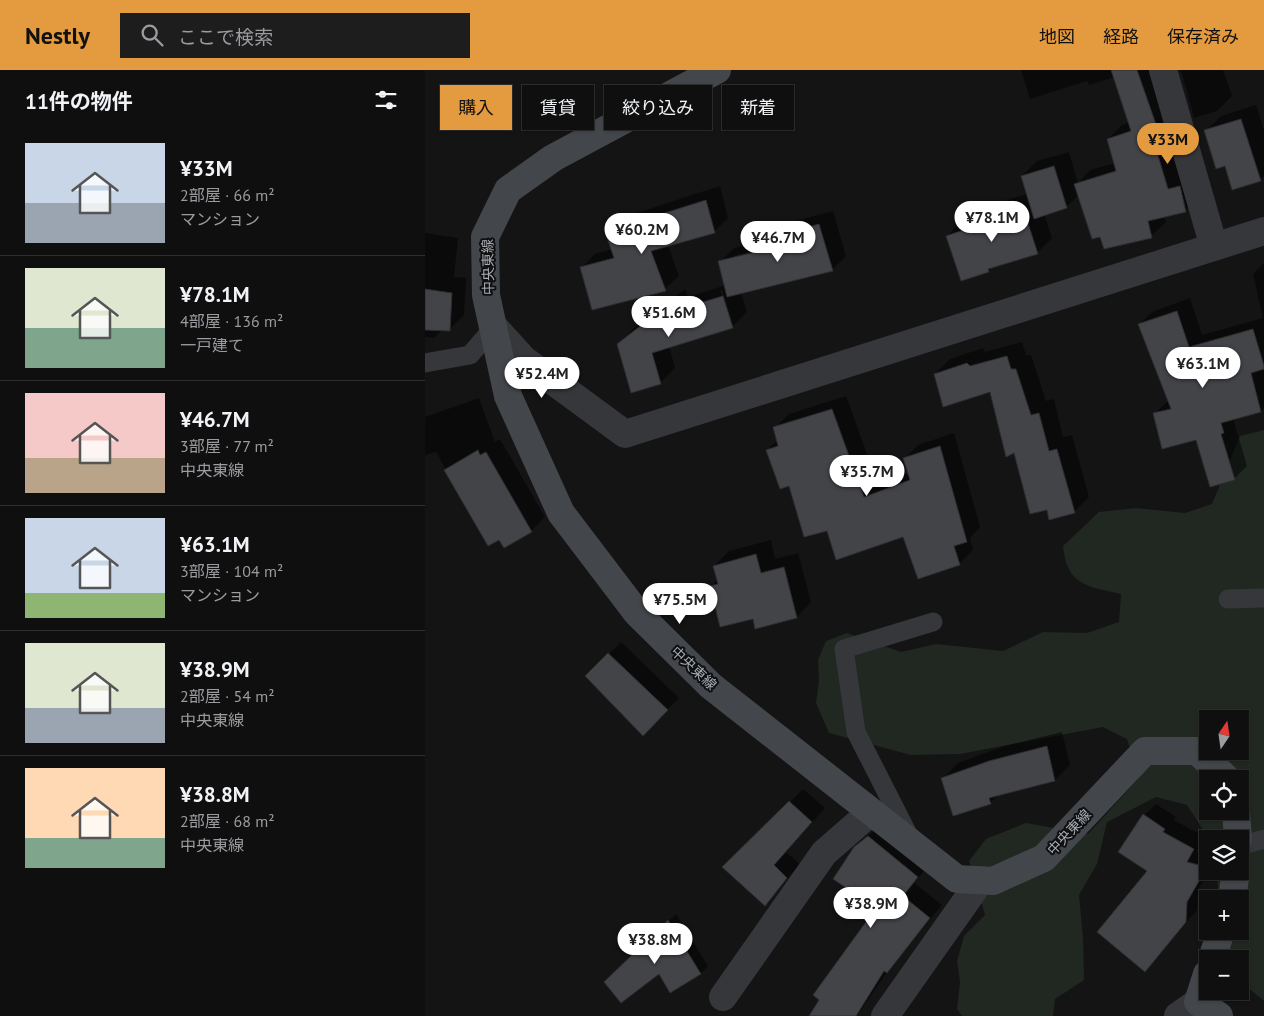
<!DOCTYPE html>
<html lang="ja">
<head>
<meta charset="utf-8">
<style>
	:root { --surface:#0f0f10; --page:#1d1d1e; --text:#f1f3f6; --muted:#9b9c9f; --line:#2f2f30; --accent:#e49a3e }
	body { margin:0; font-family:"PT Sans","Noto Sans JP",sans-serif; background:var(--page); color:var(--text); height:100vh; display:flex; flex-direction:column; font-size:19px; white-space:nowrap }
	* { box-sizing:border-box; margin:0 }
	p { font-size:16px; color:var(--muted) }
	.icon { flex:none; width:28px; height:28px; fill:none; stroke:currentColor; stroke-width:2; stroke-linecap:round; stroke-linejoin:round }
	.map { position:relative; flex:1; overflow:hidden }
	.side { display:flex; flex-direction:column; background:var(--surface); width:425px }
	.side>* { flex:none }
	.guide { position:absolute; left:15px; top:15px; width:475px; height:45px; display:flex; gap:10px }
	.needle { width:32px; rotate:13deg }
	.tools { position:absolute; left:774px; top:640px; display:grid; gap:10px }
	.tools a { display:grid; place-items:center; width:50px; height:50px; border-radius:0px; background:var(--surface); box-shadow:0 1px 4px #0004,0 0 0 1px var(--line); font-size:25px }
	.price { position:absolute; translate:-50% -42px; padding:0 11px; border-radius:18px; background:#fff; color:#222; font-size:16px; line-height:32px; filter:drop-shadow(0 1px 2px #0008) }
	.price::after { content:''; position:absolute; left:50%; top:30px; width:15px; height:11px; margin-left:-8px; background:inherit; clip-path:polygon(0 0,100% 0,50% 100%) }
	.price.on { background:var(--accent); color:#111 }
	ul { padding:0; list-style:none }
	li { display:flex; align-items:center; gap:15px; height:125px; padding:0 25px }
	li+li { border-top:1px solid var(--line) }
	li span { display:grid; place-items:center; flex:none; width:140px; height:100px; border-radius:0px; color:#555 }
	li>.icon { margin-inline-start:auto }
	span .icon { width:60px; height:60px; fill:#fffc; stroke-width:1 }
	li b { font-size:21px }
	h2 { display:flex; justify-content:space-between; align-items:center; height:60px; padding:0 25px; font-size:21px }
	.chip { padding:0 18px; border-radius:0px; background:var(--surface); box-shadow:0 1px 4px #0004,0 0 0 1px var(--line); font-size:18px; line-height:45px }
	.chip.on { background:var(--accent); color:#111 }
	header { display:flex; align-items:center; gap:30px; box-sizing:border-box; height:70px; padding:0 25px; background:var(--accent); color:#111 }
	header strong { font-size:24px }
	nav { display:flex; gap:28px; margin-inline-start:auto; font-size:18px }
	.search { width:350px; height:45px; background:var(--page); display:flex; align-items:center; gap:12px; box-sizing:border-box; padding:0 18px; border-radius:0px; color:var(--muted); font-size:19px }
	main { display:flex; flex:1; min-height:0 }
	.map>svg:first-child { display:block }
	.green { fill:#202821; fill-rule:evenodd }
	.shadow { fill:#0007; fill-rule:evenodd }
	.building { fill:#434448; stroke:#2e2e31 }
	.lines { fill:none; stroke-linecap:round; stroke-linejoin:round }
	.service { stroke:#35373a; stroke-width:19 }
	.minor { stroke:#35373a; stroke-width:28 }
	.secondary { stroke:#43464a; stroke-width:28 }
	.labels { text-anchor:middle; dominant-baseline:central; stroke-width:4; stroke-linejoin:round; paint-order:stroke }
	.street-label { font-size:14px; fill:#a7acb5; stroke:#0f0f10 }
</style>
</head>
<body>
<header>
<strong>Nestly</strong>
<div class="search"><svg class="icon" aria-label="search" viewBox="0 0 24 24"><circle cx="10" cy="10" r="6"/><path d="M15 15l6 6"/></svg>ここで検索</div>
<nav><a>地図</a><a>経路</a><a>保存済み</a></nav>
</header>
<main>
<section class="side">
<h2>11件の物件<svg class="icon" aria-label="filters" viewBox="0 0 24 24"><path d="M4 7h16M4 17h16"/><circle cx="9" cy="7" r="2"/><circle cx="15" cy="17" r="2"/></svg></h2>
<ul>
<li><span style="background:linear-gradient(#c9d6e8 60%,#9aa5b1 0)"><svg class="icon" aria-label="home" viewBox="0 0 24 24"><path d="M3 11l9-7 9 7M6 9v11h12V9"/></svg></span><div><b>¥33M</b><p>2部屋 · 66 m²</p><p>マンション</p></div></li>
<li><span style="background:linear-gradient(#dfe7d0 60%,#7fa58c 0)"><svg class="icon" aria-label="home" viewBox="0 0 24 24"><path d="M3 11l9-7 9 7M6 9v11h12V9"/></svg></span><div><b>¥78.1M</b><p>4部屋 · 136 m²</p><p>一戸建て</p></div></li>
<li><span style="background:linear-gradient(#f6c9c9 65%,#b9a48a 0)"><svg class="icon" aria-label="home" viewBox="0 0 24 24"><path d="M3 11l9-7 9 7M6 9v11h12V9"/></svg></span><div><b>¥46.7M</b><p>3部屋 · 77 m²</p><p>中央東線</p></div></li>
<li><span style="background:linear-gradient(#c9d6e8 75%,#8fb573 0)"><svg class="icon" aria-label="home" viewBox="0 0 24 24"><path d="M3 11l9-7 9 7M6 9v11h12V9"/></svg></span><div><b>¥63.1M</b><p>3部屋 · 104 m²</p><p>マンション</p></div></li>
<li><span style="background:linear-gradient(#dfe7d0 65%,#9aa5b1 0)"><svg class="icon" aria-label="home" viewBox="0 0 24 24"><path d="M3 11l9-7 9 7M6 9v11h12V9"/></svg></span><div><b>¥38.9M</b><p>2部屋 · 54 m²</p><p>中央東線</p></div></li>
<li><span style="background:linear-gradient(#ffd9b3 70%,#7fa58c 0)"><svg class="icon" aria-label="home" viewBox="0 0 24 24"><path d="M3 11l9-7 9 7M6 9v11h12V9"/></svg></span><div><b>¥38.8M</b><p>2部屋 · 68 m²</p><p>中央東線</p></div></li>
</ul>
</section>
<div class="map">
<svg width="839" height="946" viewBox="0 0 839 946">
	<rect width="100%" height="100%" fill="#141415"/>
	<path class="green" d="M839 360V931L815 911V889H805L801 861H815V829H795L791 801H815V769H784L762 735 731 727 682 752 672 794 654 825 658 868 659 910 630 929 628 946H537L532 939 535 912 532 891 539 866 560 845 544 791 561 769 601 753 663 764 714 708 702 669 678 657 535 684 486 685 404 663 391 633 394 610 393 590 401 571 422 563 476 582 511 574 578 581 618 562 662 563 694 552 696 524C662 516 642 516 638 476L674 442 711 438 760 443 787 434 815 366ZM782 649H815V681H782ZM782 709H815V741H782Z"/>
	<path class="shadow" d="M596 0H741L775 126 760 141 739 146 741 152 726 166 675 165 654 125 641 137 619 144 627 168 612 183 568 196 563 201 522 166 537 151 573 140 582 130 602 124 597 106 612 91 644 82 653 113 665 100 690 93 683 69 697 55 705 52 690 7 664 15 662 11 605 29Z
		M756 0H798L807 26 792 41 769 48Z
		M831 35 839 60V106L835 110 801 94 781 61 796 46Z
		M295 116 303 148 289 162 243 175 254 206 240 219 156 198 170 184 187 179 182 162 196 148Z
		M408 141 421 186 407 200 316 223 322 242 307 257 244 276 250 298 235 313 193 275 208 259 260 219 263 227 301 215 295 192 309 178 353 167 367 152ZM361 173V175L309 189V186ZM295 220H297L306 250H304Z
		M0 163 33 168 29 207 41 208 39 245 24 260 18 259 9 268 0 267Z
		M839 193V338L836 341 811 348 809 352 822 396 809 409 771 369 729 344 744 330 714 255 727 242 765 228 777 265 838 248 828 204Z
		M597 272 601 285H606L621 331 629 329 638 367 647 365 664 427 649 442 622 439 589 382 566 320 510 304 525 289 558 278 560 282Z
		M421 326 453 414 484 403 479 389 493 375 529 363 555 457 545 468 548 480 534 494 479 466 403 459 365 414 342 380 353 370 350 358 364 344Z
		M54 328 70 372 75 369 120 447 106 461 75 468 63 475 11 382 0 385V347Z
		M346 470 350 489 373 483 386 532 372 547H329L286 516 293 509 289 496 304 481Z
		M196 572 254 628 218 664 162 606Z
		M637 662 645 695 630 710 574 725 565 733 518 708 533 693 580 676Z
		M378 719 400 738 361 782 375 794 340 834 299 797Z
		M731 734 751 747 749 750 780 767 772 781 782 783 784 801 773 820 772 840 720 900 724 801 695 782 719 745Z
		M456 754 505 794 489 813 517 835 464 899 432 946H385L452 838 430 778Z
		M251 844 283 896 276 903 245 921 234 902 181 912Z"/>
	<path class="building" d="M686 0H712L733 60 726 62 743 119 755 116 761 142 723 151 727 168 679 179 675 167 667 169 649 114 691 101 682 69 706 61Z
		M816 49 836 111 807 120 800 96 791 99 779 60Z
		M629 96 642 138 609 149 596 106Z
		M281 130 290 163 226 181 241 221 167 240 155 197 189 188 180 162Z
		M597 135 613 184 563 199 564 202 536 211 521 166 568 150 566 144Z
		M394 154 408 201 302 227 293 191 355 176 352 166Z
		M0 219 27 223 25 261 0 260Z
		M298 226 308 258 227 283 236 314 206 323 192 274 245 233 248 241Z
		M752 241 764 277 828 259 839 296V299L826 303 836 342 796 353 799 363 796 364 810 410 785 417 771 370 737 379 728 343 746 339 713 254Z
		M582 286 586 299H591L606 345 614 343 624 381 632 379 650 443 624 450 622 440 605 444 589 383 581 387 565 322 518 337 509 304 542 293 545 296Z
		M407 339 439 427 485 410 478 388 515 376 542 472 529 476 535 495 493 509 478 467 411 490 402 461 379 467 364 416 355 419 341 380 353 376 348 357Z
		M53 380 55 385 61 382 107 462 79 478 74 470 63 476 19 400Z
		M331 484 336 503 359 497 372 548 330 559 328 549 295 557 285 516 293 514 288 496Z
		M183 583 243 640 218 666 160 606Z
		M622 676 630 711 564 728 566 734 528 746 516 708 564 691Z
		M364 731 387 752 349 795 362 808 340 836 297 797Z
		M718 744 740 759 738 762 769 779 762 792 782 797 762 832 761 852 720 902 672 862 722 801 693 782Z
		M443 766 493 807 478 826 505 848 462 903 459 901 431 946H384L394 930 388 925 451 838 408 809 429 777Z
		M243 850 276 904 245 923 234 904 196 933 179 912Z"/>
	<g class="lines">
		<path class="service" d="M0 293 45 285 69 257
			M803 529 839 528
			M485 768 431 662 419 579 508 552
			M815 776 839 769"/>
		<path class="minor" d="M738 0 789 177
			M69 257 98 289 200 364 839 161
			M298 927 399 783 446 742
			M460 946 556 810
			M753 946 773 932"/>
		<path class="secondary" d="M292 0 128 88 83 120 60 167 61 225 83 326 136 443 212 543 286 616 532 809 568 811 619 788 720 681H772L802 709
			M811 741 813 769
			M807 829 811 801
			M787 889 796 861
			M782 904 773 932 794 946"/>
	</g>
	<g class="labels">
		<g class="street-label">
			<text transform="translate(63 197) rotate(-91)">中央東線</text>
			<text transform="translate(269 598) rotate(43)">中央東線</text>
			<text transform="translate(644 762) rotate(-47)">中央東線</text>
		</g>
	</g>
</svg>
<div class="tools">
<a><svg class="needle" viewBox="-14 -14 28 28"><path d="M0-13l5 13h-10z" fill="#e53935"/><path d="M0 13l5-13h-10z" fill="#9b9c9f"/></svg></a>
<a><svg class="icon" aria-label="locate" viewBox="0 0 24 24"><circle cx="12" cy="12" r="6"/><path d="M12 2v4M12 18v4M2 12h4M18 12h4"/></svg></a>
<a><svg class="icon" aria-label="layers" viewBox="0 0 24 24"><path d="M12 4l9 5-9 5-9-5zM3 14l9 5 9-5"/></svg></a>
<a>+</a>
<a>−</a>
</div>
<b class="price on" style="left:743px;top:95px">¥33M</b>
<b class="price" style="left:567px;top:173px">¥78.1M</b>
<b class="price" style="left:217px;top:185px">¥60.2M</b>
<b class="price" style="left:353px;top:193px">¥46.7M</b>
<b class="price" style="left:244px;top:268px">¥51.6M</b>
<b class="price" style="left:778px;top:319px">¥63.1M</b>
<b class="price" style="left:117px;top:329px">¥52.4M</b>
<b class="price" style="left:442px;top:427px">¥35.7M</b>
<b class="price" style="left:255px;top:555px">¥75.5M</b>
<b class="price" style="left:446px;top:859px">¥38.9M</b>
<b class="price" style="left:230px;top:895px">¥38.8M</b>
<div class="guide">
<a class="chip on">購入</a>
<a class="chip">賃貸</a>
<a class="chip">絞り込み</a>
<a class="chip">新着</a>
</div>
</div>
</main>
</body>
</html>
